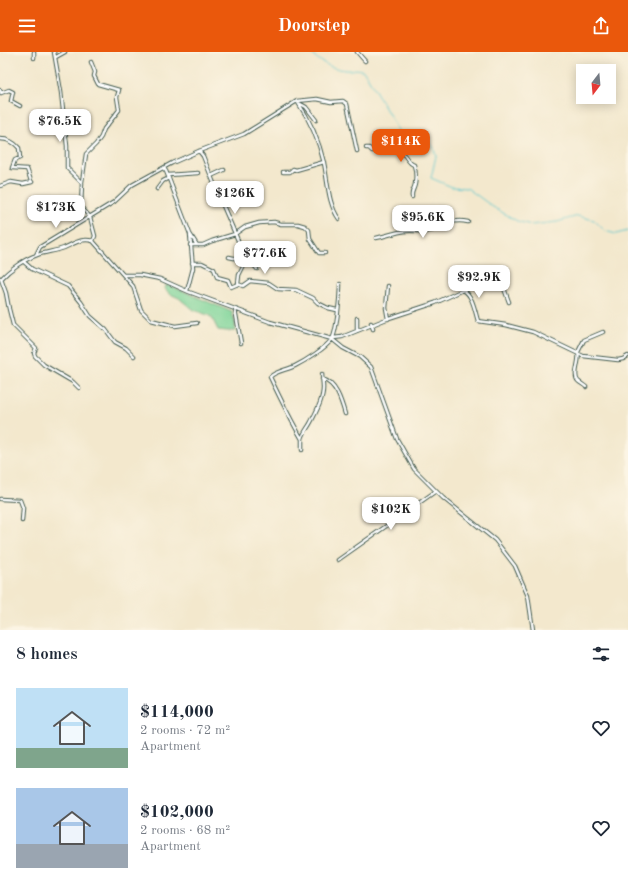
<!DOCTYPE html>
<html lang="en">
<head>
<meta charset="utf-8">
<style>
	:root { --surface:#fff; --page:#f2f2f3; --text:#1f2937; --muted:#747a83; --accent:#ea580c }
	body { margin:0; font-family:"Old Standard TT",serif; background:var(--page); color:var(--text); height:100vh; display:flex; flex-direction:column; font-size:15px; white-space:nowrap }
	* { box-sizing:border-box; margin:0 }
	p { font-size:13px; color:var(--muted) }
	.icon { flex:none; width:22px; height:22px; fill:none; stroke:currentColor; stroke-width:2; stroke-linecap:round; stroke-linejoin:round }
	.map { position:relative; height:578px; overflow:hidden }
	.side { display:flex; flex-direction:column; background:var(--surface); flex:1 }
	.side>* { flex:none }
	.needle { width:26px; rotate:196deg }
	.buttons { position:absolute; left:576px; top:12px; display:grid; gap:8px }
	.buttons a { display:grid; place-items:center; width:40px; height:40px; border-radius:0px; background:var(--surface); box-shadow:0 2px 10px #0003; font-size:20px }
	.price { position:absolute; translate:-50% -34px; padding:0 9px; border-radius:8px; background:#fff; color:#222; font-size:13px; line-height:26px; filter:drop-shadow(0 1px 2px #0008) }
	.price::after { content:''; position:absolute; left:50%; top:24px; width:12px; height:9px; margin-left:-6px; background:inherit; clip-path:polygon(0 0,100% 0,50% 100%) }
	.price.current { background:var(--accent); color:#fff }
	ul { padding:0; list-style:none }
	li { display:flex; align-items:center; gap:12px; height:100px; padding:0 16px }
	li span { display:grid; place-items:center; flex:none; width:112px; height:80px; border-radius:0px; color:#555 }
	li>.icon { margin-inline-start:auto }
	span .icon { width:48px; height:48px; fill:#fffc; stroke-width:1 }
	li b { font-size:17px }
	h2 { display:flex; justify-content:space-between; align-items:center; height:48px; padding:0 16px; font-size:17px }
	header { display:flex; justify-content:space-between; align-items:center; height:52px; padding:0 16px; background:var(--accent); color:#fff; font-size:18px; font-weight:600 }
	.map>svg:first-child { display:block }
	.green { fill:#7dd498; stroke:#4e8866 }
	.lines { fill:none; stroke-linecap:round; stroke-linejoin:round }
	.stream { stroke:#5bc8cf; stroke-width:1 }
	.street-casing { stroke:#3f574b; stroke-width:4.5 }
	.street { stroke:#fff; stroke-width:2.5 }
</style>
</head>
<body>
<header><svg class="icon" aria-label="menu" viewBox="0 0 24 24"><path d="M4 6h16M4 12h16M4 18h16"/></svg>Doorstep<svg class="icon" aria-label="share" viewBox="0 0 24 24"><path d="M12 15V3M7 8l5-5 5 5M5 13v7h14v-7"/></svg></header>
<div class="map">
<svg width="628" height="578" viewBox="0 0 628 578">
	<rect width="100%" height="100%" fill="#fcf5e5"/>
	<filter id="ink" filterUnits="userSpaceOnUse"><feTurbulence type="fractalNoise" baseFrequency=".025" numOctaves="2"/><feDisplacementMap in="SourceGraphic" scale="8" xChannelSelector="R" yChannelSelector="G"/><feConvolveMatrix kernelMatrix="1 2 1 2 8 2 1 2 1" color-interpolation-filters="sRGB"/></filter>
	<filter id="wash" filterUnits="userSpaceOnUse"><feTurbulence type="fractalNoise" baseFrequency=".012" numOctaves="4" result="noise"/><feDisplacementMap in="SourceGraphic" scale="16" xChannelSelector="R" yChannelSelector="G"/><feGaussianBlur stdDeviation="0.9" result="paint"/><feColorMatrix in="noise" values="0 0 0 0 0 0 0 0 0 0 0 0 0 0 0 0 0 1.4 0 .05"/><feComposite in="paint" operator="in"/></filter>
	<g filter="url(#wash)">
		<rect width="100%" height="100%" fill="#f3e8cd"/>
		<path class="green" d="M166 233H169L232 260 235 271V279H227L218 278 212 266 208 263 193 258 179 246 170 242 165 237Z"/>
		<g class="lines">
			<path class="stream" d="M309 0C321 10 329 16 345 18 353 19 354 15 364 19L400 82 409 86 426 88 433 94 436 104 431 126 452 135 467 136 493 155 517 169 531 173 557 170 578 164 594 168 605 179 616 182 628 179"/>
		</g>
	</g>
	<g filter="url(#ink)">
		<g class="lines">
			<defs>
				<path id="street" d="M34 0V6
					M54 0 61 40 67 94V116L82 131 81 155 90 165 95 184 93 189
					M357 0C359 2 362 6 365 9
					M56 5 65 0
					M0 38 1 41 9 38 13 40 11 49 20 54
					M297 49C310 68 319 89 324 111 328 130 328 152 339 167
					M297 50 306 55 316 68
					M0 87C8 87 14 90 19 96L20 106 15 108 12 116 27 117 31 129 32 130 23 132 11 130 0 134
					M366 96H369L372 99C383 99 393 94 403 102 407 105 408 111 414 113 416 119 416 126 415 132 414 138 411 139 412 145
					M199 99 203 104 221 149 243 200 244 213 239 223 238 232
					M163 116 166 119 190 182 193 216 187 239
					M283 120H290L293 117 296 118 324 110
					M168 123 198 121
					M211 124 224 118
					M82 130 86 102 96 92 101 85 104 77 119 58 117 45 119 38 98 32 94 24 95 20 91 10
					M157 137 163 129 169 126
					M190 182 197 193
					M376 186C386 184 396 180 406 179 415 178 424 181 433 178 448 174 451 166 468 170
					M190 193H203L212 189 235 182 245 175 259 171 274 170 281 172H298L305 174 309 178 310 187 319 201H325
					M36 203 40 195 114 150 132 133 172 111 199 99 244 82 297 49 317 47 331 50 343 49 347 52 357 99
					M229 205C240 208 250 206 257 217
					M24 210 32 217 68 234 81 250 90 264 106 278 115 290 126 296 134 304
					M192 211H202L214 217 217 225 228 228 231 235 238 232 243 234 250 229 269 231 278 237 296 238 313 246 318 251 328 256 337 258
					M124 223H140L160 227 189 240 270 270 332 287 343 296 360 305 371 315 397 387 414 417 443 446 495 488 515 514 528 544 533 578
					M0 226 1 227C10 217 25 207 37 203 46 200 56 199 64 196 75 191 81 186 93 189L133 234 141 258 151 268 175 274 197 271
					M1 227 6 241 9 257 13 273 36 296 34 301 35 304 44 313 73 330 79 336
					M388 234 386 256 388 267
					M463 238C473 243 475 260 478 269L506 273 533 280 583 304 618 308 623 307 628 304
					M235 257 241 291
					M371 271 373 277
					M357 279V266
					M333 286 342 285 389 266 435 251 476 232 485 230 502 231 509 250
					M322 322C322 326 323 330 323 334 324 346 316 360 311 370 308 376 303 381 302 387 290 367 280 346 270 325 275 319 287 318 295 314 305 309 326 296 332 287 337 280 340 241 340 232
					M322 327C336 331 341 348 345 362
					M586 335C584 333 580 331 578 329 572 323 581 309 578 300L584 288 603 280
					M302 398V387
					M0 447 20 448 23 456 22 469
					M338 508 436 439"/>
			</defs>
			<use href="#street" class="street-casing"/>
			<use href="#street" class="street"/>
		</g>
	</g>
</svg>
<div class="buttons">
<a><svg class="needle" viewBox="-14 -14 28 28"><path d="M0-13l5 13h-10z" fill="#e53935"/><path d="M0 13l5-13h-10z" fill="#747a83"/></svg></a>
</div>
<b class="price" style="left:60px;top:91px">$76.5K</b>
<b class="price current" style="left:401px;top:111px">$114K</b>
<b class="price" style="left:235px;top:163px">$126K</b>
<b class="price" style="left:56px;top:177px">$173K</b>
<b class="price" style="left:423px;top:187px">$95.6K</b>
<b class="price" style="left:265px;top:223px">$77.6K</b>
<b class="price" style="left:479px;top:247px">$92.9K</b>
<b class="price" style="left:391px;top:479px">$102K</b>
</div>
<section class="side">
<h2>8 homes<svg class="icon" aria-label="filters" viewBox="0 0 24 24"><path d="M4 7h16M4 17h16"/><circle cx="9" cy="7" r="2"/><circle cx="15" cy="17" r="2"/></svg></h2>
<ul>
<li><span style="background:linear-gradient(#bfe0f5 75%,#7fa58c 0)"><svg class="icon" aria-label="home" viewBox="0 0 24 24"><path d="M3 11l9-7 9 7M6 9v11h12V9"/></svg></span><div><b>$114,000</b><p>2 rooms · 72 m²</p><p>Apartment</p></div><svg class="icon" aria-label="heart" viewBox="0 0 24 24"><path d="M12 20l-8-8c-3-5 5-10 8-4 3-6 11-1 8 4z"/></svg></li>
<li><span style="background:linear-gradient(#a9c7e8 70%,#9aa5b1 0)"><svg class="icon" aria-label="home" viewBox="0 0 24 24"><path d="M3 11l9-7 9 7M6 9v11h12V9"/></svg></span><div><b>$102,000</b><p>2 rooms · 68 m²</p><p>Apartment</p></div><svg class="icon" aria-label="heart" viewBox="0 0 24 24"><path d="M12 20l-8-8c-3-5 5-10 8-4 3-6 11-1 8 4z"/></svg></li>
</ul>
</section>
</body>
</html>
